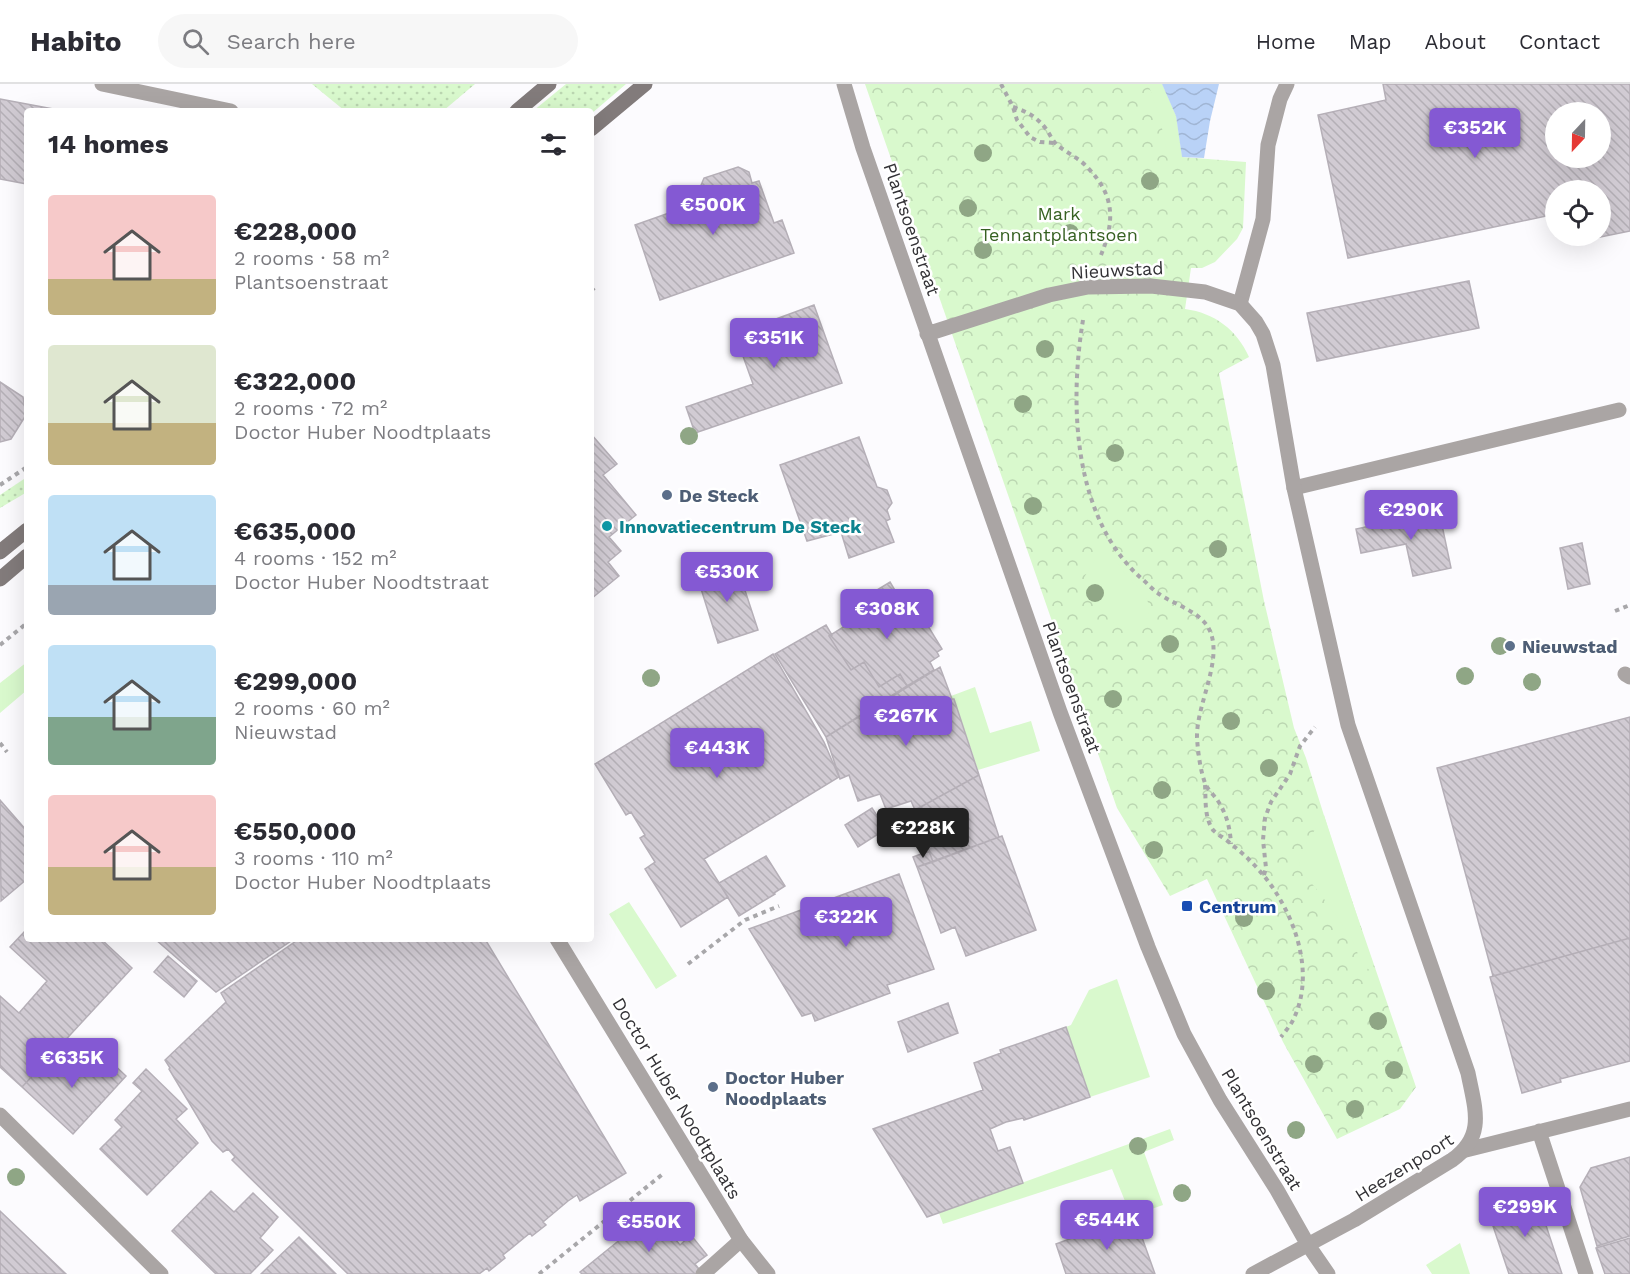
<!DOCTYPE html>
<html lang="en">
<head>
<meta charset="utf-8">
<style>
	:root { --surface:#fff; --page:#f7f7f7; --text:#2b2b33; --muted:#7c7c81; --line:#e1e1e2; --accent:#8459d3 }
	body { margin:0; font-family:"Work Sans",sans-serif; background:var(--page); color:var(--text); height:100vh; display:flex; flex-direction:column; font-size:22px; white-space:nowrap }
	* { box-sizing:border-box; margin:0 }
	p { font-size:20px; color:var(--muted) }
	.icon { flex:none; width:33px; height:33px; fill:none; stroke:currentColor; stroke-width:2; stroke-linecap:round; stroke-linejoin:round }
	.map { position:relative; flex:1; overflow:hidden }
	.panel { position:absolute; left:24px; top:24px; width:570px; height:834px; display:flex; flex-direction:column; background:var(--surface); border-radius:6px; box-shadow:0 6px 24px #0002 }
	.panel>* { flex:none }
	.needle { width:39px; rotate:202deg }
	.controls { position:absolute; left:1545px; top:18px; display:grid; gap:12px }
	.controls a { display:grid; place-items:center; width:66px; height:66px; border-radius:50%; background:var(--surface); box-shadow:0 6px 24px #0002; font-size:30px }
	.price { position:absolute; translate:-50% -51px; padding:0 14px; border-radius:6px; background:var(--accent); color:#fff; font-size:20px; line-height:39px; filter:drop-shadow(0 2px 3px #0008) }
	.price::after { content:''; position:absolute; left:50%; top:36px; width:18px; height:14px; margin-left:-9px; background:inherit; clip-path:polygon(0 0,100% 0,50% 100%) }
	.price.current { background:#222; color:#fff }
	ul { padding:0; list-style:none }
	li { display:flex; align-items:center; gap:18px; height:150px; padding:0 24px }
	li span { display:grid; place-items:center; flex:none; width:168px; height:120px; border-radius:6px; color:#555 }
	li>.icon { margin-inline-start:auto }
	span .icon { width:72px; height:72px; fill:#fffc; stroke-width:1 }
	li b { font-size:26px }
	h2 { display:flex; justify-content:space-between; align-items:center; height:72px; padding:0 24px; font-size:26px }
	header { display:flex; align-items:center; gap:36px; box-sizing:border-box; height:84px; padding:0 30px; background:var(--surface); border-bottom:2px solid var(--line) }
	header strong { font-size:28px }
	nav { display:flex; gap:33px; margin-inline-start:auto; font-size:21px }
	.search { width:420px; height:54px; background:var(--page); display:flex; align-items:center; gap:15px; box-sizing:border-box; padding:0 21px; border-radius:33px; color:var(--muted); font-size:22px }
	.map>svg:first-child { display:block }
	.grass { fill:url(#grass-dots) }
	.forest { fill:url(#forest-crowns) }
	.garden { fill:#d9f9cd }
	.water { fill:url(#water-waves) }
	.building { fill:url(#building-back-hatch); stroke:#b5afb7; stroke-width:1.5; fill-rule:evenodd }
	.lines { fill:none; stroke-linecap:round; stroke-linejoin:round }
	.path { stroke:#a8a7aa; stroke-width:4; stroke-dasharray:4.5 4.5; stroke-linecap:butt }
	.service { stroke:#aaa5a4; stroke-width:15 }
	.pedestrian { stroke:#aaa5a4; stroke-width:15 }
	.minor { stroke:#aaa5a4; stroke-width:15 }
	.secondary { stroke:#827b7b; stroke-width:15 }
	.tree { fill:#8fa685 }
	.service-dot { fill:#5c6f8a; stroke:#fff; stroke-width:2 }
	.culture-dot { fill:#0f9aa8; stroke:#fff; stroke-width:2 }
	.transit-dot { fill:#1a4fb4; stroke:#fff; stroke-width:2 }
	.labels { text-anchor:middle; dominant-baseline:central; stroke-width:5; stroke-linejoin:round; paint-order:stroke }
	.park-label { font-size:18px; fill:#366122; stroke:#fff }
	.street-label { font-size:18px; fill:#323135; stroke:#fff }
	.service-label { font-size:18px; font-weight:bold; fill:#4e5e75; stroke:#fff; text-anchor:start }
	.culture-label { font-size:18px; font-weight:bold; fill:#0d838f; stroke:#fff; text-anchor:start }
	.transit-label { font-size:18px; font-weight:bold; fill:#164399; stroke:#fff; text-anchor:start }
</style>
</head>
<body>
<header>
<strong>Habito</strong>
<div class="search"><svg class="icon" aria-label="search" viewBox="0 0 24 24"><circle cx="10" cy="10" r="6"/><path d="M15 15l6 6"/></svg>Search here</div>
<nav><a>Home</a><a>Map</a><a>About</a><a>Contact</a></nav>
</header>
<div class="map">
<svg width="1630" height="1190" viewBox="0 0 1630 1190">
	<defs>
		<pattern id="grass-dots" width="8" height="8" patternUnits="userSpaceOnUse" patternTransform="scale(1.5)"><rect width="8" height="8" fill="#d9f9cd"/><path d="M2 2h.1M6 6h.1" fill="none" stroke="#bbd6b1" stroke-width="1.8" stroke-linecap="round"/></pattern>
		<pattern id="forest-crowns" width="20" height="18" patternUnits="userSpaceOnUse" patternTransform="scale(1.5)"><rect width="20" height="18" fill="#d9f9cd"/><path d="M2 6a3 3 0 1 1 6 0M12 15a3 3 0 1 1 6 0" fill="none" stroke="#bbd6b1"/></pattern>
		<pattern id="water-waves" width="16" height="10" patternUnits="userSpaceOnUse" patternTransform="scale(1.5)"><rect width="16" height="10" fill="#b9d2f7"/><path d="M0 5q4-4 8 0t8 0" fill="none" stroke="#a0b5d4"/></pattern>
		<pattern id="building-back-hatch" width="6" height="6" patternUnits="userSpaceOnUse" patternTransform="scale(1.5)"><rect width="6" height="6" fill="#d1cbd3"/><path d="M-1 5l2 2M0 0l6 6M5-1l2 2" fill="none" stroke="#b4afb6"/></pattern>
	</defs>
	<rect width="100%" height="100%" fill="#fcfbfe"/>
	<path class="grass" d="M312 0H475L443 27H345Z
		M566 0H626L591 30V27H533Z
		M27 393V408L0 424V411Z"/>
	<path class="forest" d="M865 0H1162L1176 32 1182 73 1246 78 1243 144 1237 155 1215 178 1202 184H1191L1185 225C1215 229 1237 246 1249 273L1219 289 1264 517 1294 644 1306 674 1337 773 1416 1003 1400 1025 1337 1055 1283 958 1207 795 1170 812 1117 724Z"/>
	<path class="garden" d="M1148 0H1162L1176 32 1182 73H1168L1159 30Z
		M1104 473H1114C1118 480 1122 487 1128 493 1146 513 1156 516 1143 545L1132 547 1112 538 1089 512 1085 492 1095 476Z
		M27 578V606L0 629V599Z
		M975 603 990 649 1031 637 1040 667 978 686 954 615 952 616 951 612Z
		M1324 731 1376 890 1363 882 1350 851 1319 808 1301 787 1298 773Z
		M629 818 677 892 656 905 609 830Z
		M1117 895 1150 993 1090 1013 1066 943 1071 941 1089 906Z
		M1170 1045 1174 1056 1144 1068 1163 1121 1131 1132 1112 1085 943 1140 939 1129Z
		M1460 1159 1470 1190H1432L1426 1181Z"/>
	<path class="water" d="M1162 0H1219L1210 37 1204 74 1182 73 1176 32Z"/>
	<path class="building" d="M1383 0H1630V147L1591 155 1590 152H1600V106H1556V130L1348 174 1318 31 1386 16ZM1556 28H1600V74H1556Z
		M0 15 64 27H27V100L0 95Z
		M738 83 749 88 752 99 759 97 774 139 782 136 794 169 660 216 635 141 703 117 699 106 704 94Z
		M1469 197 1479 244 1317 277 1307 229Z
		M814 221 842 299 695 349 686 323 753 300 735 250Z
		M0 298 23 313 26 331 11 355 0 358Z
		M591 350 617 380 603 391 636 431 609 453 621 467 608 478 619 492 591 515Z
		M859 353 877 403 887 406 892 419 887 426 890 435 886 437 894 458 849 474 841 448 807 457 780 381Z
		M1439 427 1451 484 1413 492 1406 460 1361 469 1356 445Z
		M1582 459 1590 500 1568 505 1560 464Z
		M736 479 758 546 718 559 697 492Z
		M890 498 916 542 925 537 942 565 937 568 939 572 930 578 934 586 907 602 900 590 879 603 864 578 851 586 829 552 861 532 854 520Z
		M826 541 832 551 829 552 851 586 864 578 879 603 900 590 907 602 826 653 775 570Z
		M773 570 824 658 839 693 704 775 728 813 681 843 645 785 655 778 640 754 645 751 631 728 626 731 595 680Z
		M940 583 952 615H954L979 691 915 726 911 717 886 725 880 710 858 717 849 691 840 695 826 653Z
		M1630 633V854L1493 892 1437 684Z
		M979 691 999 753 933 778 915 726Z
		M0 716 27 747V795L1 817Z
		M872 724 886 745 858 763 845 741Z
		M1002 752 1036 846 966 872 955 843 941 849 917 783Z
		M929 767 933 778 917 783 913 773Z
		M766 772 785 802 774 809 775 810 739 832 719 799Z
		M899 790 934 885 887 901 890 909 815 937 812 929 802 932 749 845Z
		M27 845V855H101L132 884 22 1003 0 983V912L19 929 47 897 10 863Z
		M1630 854V977L1560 995 1561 998 1522 1009 1490 893Z
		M155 855H294L216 908Z
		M299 855H485L626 1089 580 1117 577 1111 568 1117 543 1138 546 1141 532 1152 530 1149 503 1171 505 1174 489 1187 487 1184 479 1190H348L232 1076 235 1073 228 1065 223 1068 212 1057 169 985 170 984 165 976 226 918 221 909Z
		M168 872 197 897 184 913 154 888Z
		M948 919 958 949 908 968 898 938Z
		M1066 943 1090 1013 1024 1036 1023 1034 1006 1038 990 1045 998 1067 1010 1063 1023 1099 927 1133 873 1045 983 1006 974 979 1001 969 1000 966Z
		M60 963 94 993 109 976 126 992 73 1050 22 1003Z
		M146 985 187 1025 176 1035 198 1059 147 1111 100 1065 122 1043 115 1036 142 1007 133 999Z
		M1630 1073V1152L1597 1162 1580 1103 1591 1084Z
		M211 1107 234 1128 253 1109 278 1133 260 1154 273 1166 250 1190H216L172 1147Z
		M1536 1111 1562 1190H1509L1488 1127Z
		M0 1127 66 1190H0Z
		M653 1129 680 1161 691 1151 707 1171 695 1180 703 1190H582L580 1188Z
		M1134 1131 1155 1190H1066L1056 1160Z
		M299 1153 336 1190H261Z
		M1630 1154V1190H1605L1596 1164Z"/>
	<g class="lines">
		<path class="path" d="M1001 0 1013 23 1017 36 1030 53 1040 58 1055 59
			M1013 23C1028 28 1037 33 1047 46 1050 51 1053 57 1057 61 1067 69 1079 74 1087 83 1115 111 1115 137 1101 171
			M591 207 596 202
			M1083 236C1069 321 1073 434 1142 495 1148 500 1153 506 1159 510 1175 521 1202 528 1210 547 1223 577 1196 621 1197 654 1198 668 1200 685 1205 699 1207 705 1214 711 1218 717 1227 731 1230 744 1231 760
			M0 401 27 383
			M1615 527 1630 521
			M0 561 27 539
			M0 659 7 668
			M1205 701C1206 716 1204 733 1213 746 1218 751 1226 755 1231 760 1243 769 1255 781 1264 792 1295 830 1317 891 1292 938 1289 943 1285 948 1281 953
			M1264 791 1266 784 1263 756 1265 734 1271 718 1290 690 1300 662 1315 643
			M688 880 745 836 779 822
			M539 1190 664 1089"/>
		<path class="service" d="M1294 404 1619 326
			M1625 590 1630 593
			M703 1190 741 1156"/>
		<path class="pedestrian" d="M1240 220 1263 135 1268 61 1280 15 1287 0
			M1539 1047 1586 1190
			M1466 1066 1630 1025"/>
		<path class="minor" d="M102 0 231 27
			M844 0 863 64 1060 628 1148 863 1184 950 1220 1016 1277 1106 1308 1161 1328 1190
			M927 250 1049 211 1088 203 1151 202 1205 208 1240 220 1256 238 1263 250 1273 281 1294 404 1348 641 1468 989C1475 1025 1486 1052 1452 1076L1354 1136 1253 1190
			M557 855 741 1156 768 1190
			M0 1031 161 1190"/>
		<path class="secondary" d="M517 27 549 0
			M591 45 645 0
			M0 468 27 446
			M0 495 27 472"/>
	</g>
	<g class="tree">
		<circle cx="983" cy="69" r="9"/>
		<circle cx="1150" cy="97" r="9"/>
		<circle cx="968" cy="124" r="9"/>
		<circle cx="1070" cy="149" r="9"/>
		<circle cx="983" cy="166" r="9"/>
		<circle cx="1045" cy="265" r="9"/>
		<circle cx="1023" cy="320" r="9"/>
		<circle cx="689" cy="352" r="9"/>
		<circle cx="1115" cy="369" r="9"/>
		<circle cx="1033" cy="422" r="9"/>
		<circle cx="1218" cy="465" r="9"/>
		<circle cx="1095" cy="509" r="9"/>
		<circle cx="1170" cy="560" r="9"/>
		<circle cx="1500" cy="562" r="9"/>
		<circle cx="1465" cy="592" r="9"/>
		<circle cx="651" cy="594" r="9"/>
		<circle cx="1532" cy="598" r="9"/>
		<circle cx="1113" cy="615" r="9"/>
		<circle cx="1231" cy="637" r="9"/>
		<circle cx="1269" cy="684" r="9"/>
		<circle cx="1162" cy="706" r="9"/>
		<circle cx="1154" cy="766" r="9"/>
		<circle cx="1244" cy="834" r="9"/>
		<circle cx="1266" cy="907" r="9"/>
		<circle cx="1378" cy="937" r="9"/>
		<circle cx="1314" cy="980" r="9"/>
		<circle cx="1394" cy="986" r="9"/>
		<circle cx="1355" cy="1025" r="9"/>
		<circle cx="1296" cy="1046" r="9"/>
		<circle cx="1138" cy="1062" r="9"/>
		<circle cx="16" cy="1093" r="9"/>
		<circle cx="1182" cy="1109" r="9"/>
	</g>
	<g class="service-dot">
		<circle cx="667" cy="411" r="6"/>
		<circle cx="1510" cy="562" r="6"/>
		<circle cx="713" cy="1003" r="6"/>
	</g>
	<circle class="culture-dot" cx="607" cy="442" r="6"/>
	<rect class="transit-dot" x="1181" y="816" width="12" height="12" rx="3"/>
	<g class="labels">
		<g class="park-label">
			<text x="1059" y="129">Mark<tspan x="1059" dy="21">Tennantplantsoen</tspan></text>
		</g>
		<g class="street-label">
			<text transform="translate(912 145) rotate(71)">Plantsoenstraat</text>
			<text transform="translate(1117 186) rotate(-3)">Nieuwstad</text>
			<text transform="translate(1072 603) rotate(70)">Plantsoenstraat</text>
			<text transform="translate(677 1014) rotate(59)">Doctor Huber Noodtplaats</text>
			<text transform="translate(1262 1045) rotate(59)">Plantsoenstraat</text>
			<text transform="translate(1404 1083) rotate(-32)">Heezenpoort</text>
		</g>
		<g class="service-label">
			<text x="679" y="411">De Steck</text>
			<text x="1522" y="562">Nieuwstad</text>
			<text x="725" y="993">Doctor Huber<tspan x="725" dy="21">Noodplaats</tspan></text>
		</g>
		<g class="culture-label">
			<text x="619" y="442">Innovatiecentrum De Steck</text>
		</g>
		<g class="transit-label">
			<text x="1199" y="822">Centrum</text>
		</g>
	</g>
</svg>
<div class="controls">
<a><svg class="needle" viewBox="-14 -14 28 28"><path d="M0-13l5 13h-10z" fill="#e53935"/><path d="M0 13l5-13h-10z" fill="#7c7c81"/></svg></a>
<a><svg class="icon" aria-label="locate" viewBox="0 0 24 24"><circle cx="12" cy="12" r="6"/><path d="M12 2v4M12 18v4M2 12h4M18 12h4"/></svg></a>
</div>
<b class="price" style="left:1475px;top:75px">€352K</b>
<b class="price" style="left:713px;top:152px">€500K</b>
<b class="price" style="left:774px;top:285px">€351K</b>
<b class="price" style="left:1411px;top:457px">€290K</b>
<b class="price" style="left:727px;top:519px">€530K</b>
<b class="price" style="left:887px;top:556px">€308K</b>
<b class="price" style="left:906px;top:663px">€267K</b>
<b class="price" style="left:717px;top:695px">€443K</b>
<b class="price current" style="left:923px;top:775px">€228K</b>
<b class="price" style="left:846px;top:864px">€322K</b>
<b class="price" style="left:72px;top:1005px">€635K</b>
<b class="price" style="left:1525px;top:1154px">€299K</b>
<b class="price" style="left:1107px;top:1167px">€544K</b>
<b class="price" style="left:649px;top:1169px">€550K</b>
<section class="panel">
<h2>14 homes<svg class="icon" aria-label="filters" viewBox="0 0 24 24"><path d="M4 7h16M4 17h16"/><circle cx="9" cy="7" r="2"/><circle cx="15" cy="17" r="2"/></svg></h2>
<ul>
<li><span style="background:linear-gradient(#f6c9c9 70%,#c2b280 0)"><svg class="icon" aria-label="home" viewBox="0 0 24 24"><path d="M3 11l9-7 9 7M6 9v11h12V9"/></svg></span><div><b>€228,000</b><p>2 rooms · 58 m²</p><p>Plantsoenstraat</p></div></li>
<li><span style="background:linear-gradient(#dfe7d0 65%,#c2b280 0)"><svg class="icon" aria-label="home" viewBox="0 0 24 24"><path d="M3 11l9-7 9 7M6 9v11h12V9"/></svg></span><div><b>€322,000</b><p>2 rooms · 72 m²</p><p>Doctor Huber Noodtplaats</p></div></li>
<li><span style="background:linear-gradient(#bfe0f5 75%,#9aa5b1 0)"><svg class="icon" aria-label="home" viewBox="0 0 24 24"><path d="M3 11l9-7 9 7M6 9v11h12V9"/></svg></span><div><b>€635,000</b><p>4 rooms · 152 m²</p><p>Doctor Huber Noodtstraat</p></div></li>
<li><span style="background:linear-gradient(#bfe0f5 60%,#7fa58c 0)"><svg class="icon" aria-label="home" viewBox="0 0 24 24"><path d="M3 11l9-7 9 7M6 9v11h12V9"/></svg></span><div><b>€299,000</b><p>2 rooms · 60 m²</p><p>Nieuwstad</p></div></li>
<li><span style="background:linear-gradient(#f6c9c9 60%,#c2b280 0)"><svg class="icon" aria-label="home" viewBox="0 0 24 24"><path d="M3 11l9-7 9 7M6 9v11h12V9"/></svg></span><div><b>€550,000</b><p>3 rooms · 110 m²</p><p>Doctor Huber Noodtplaats</p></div></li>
</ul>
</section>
</div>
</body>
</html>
